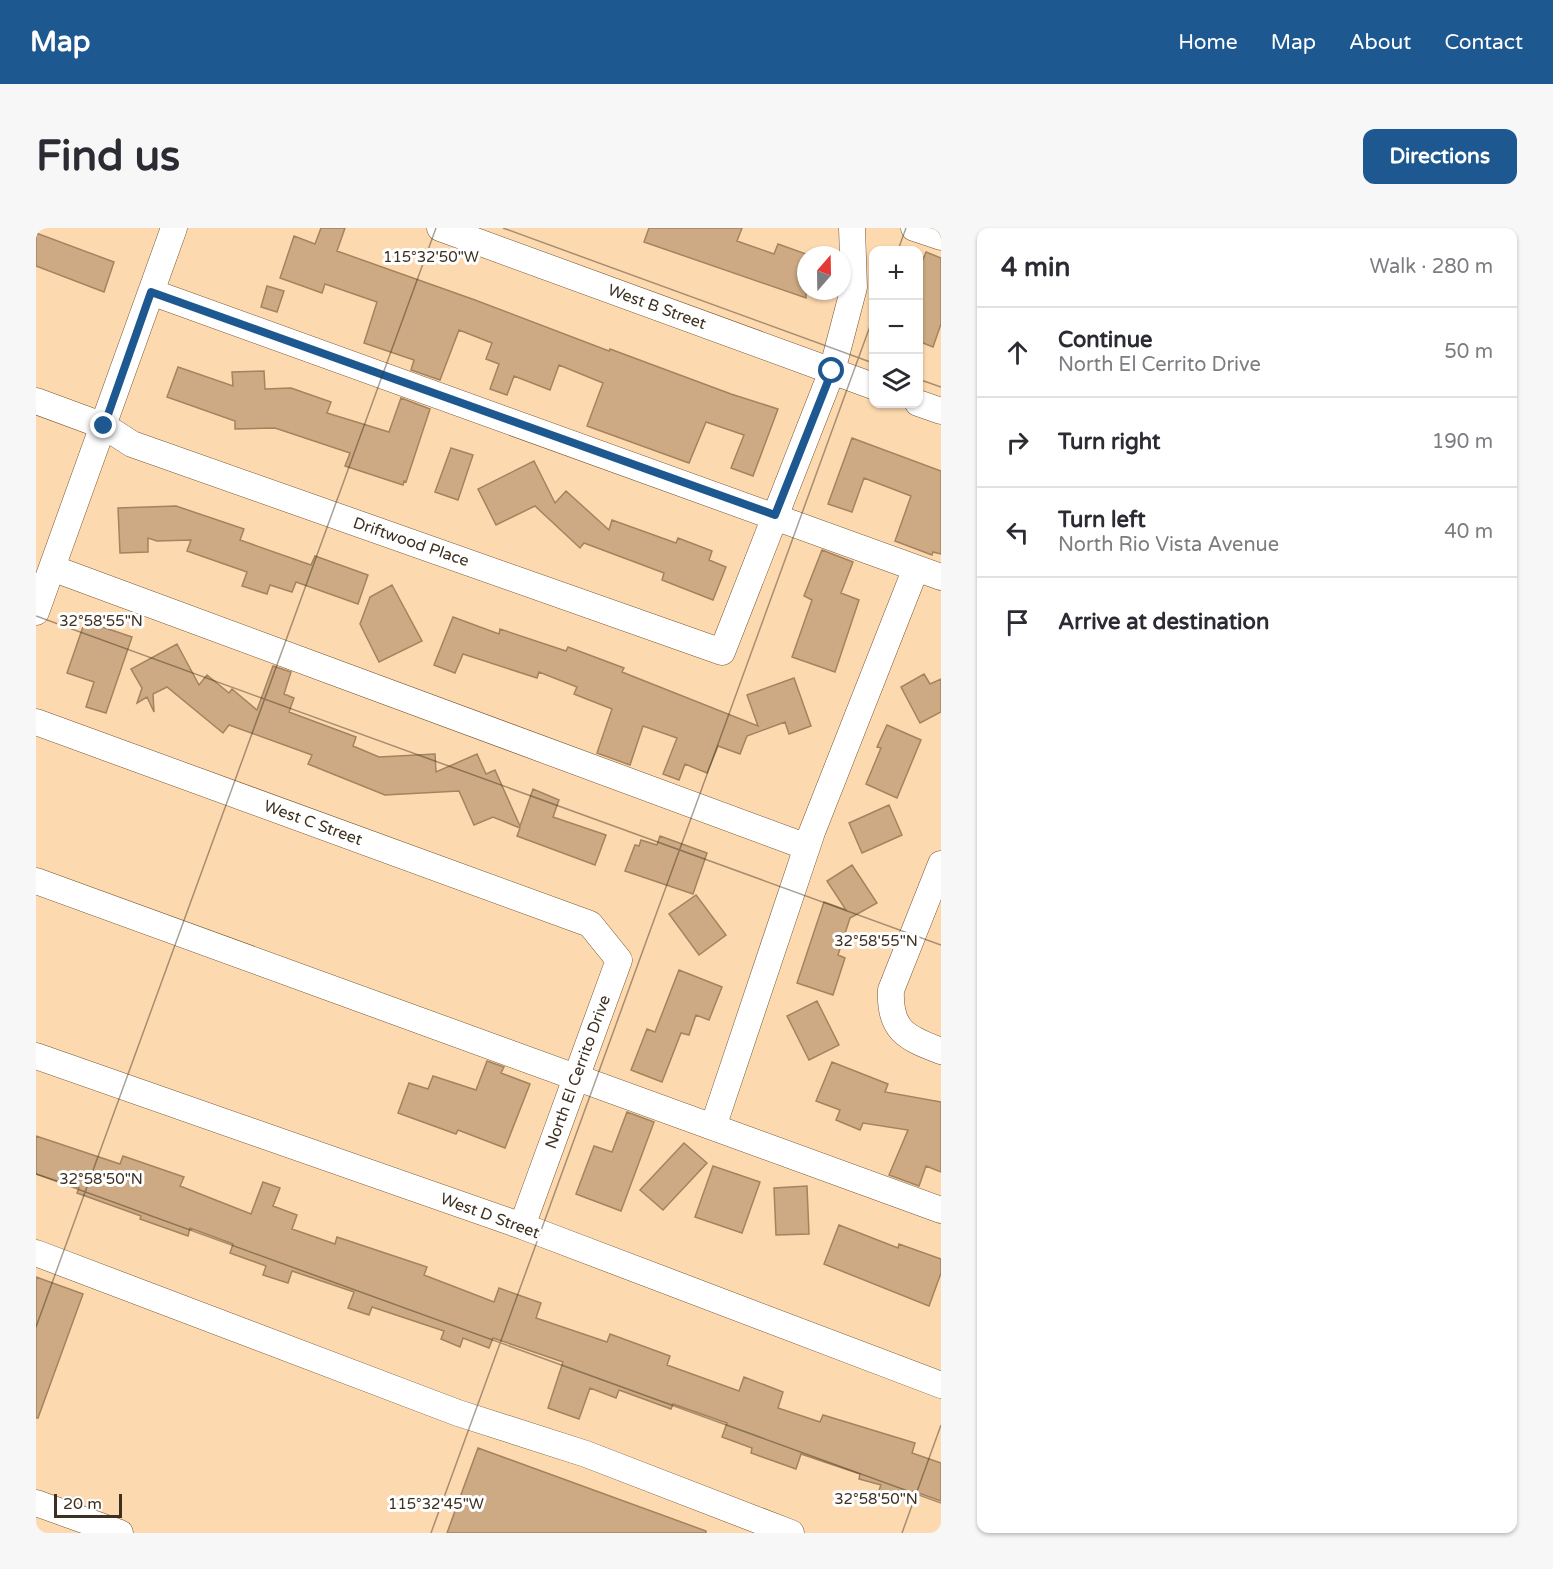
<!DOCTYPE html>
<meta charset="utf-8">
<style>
body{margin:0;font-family:"Varela Round",sans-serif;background:#f7f7f7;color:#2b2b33}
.controls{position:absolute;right:18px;top:18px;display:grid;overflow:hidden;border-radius:12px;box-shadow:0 2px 4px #0004}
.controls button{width:54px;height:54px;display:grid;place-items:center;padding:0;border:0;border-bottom:2px solid #e1e1e2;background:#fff;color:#2b2b33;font:30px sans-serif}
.compass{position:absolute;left:761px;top:18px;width:54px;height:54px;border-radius:50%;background:#fff;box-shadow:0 2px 4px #0004;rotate:20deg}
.scale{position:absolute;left:18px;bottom:15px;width:68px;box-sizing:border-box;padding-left:6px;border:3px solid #3e3020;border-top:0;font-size:16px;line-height:21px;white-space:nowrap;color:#3e3020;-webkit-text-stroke:4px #fff;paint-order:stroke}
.stop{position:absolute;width:18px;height:18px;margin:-14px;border:4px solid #1d5990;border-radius:50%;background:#fff}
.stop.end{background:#1d5990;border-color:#fff;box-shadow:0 2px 6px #0008}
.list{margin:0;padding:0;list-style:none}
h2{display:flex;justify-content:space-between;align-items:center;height:78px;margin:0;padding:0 24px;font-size:26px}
h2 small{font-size:20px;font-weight:400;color:#7c7c81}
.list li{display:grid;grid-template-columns:39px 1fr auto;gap:18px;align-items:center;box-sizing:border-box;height:90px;padding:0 24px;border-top:2px solid #e1e1e2}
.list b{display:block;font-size:22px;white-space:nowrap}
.list p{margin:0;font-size:20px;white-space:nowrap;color:#7c7c81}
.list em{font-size:20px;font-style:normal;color:#7c7c81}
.icon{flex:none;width:33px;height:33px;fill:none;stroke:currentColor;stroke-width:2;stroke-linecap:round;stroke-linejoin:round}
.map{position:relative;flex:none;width:905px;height:1305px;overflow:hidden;border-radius:12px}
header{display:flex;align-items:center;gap:36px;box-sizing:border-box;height:84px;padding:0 30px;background:#1d5990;color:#fff}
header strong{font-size:28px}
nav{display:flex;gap:33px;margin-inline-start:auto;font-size:21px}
.intro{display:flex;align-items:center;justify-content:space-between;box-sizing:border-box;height:144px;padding:0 36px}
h1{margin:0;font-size:42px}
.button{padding:15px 27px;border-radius:12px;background:#1d5990;color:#fff;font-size:21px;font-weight:700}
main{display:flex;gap:36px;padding:0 36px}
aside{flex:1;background:#fff;border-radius:12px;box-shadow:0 2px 4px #0004}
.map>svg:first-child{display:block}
.building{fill:#cdaa83;stroke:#a4835d;stroke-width:1.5}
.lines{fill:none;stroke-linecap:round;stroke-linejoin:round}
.minor-casing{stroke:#765732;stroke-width:27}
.minor{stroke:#fff;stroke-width:26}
.route{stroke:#1d5990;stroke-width:8}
.ticks{fill:none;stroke:#3e3020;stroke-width:1.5;stroke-opacity:0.45}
.labels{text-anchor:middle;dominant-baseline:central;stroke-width:6;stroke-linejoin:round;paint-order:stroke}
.street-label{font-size:16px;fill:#3e3020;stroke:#fff}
.ticks-label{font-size:15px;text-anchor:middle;fill:#3e3020;stroke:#fff;stroke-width:6;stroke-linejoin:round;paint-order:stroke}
</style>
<header>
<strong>Map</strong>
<nav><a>Home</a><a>Map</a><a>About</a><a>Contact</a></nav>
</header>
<div class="intro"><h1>Find us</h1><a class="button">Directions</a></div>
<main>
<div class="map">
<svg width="905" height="1305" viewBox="0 0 905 1305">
<rect width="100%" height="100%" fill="#fdd9b0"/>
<!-- building -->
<path class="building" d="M 285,0 L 309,0 L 301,23 L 439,72 L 573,123 L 574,121 L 695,166 L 742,181 L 717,248 L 695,240 L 708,207 L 670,194 L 653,235 L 551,198 L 567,155 L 523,137 L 514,162 L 478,148 L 471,167 L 454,161 L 463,136 L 450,131 L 456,115 L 423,102 L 404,152 L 375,142 L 378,132 L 328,115 L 341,74 L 289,56 L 286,65 L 244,50 L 258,8 L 279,16 Z
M 613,0 L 706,0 L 701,13 L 738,26 L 742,16 L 770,26 L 770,70 L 608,14 Z
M 0,5 L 78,34 L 68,64 L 0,38 Z
M 890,24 L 905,30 L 905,96 L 897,119 L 882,113 L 882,43 Z
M 231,58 L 248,63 L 241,84 L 225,79 Z
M 142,139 L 197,158 L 196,144 L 228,143 L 229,161 L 255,160 L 295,174 L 291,185 L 353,204 L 365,170 L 394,181 L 370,254 L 368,253 L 367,257 L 309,238 L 314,225 L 239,200 L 199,201 L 199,193 L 131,169 Z
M 816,210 L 905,243 L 905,326 L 897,324 L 896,327 L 859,313 L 875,268 L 828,250 L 816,284 L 792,276 Z
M 415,220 L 437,227 L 422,272 L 399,264 Z
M 498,233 L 519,275 L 530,263 L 573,302 L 576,292 L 640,315 L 642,310 L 676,323 L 673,332 L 690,339 L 677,372 L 626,352 L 628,345 L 548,315 L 544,320 L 499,278 L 460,297 L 442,261 Z
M 140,278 L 208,301 L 204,312 L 275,337 L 279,328 L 332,347 L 322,376 L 260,354 L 256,364 L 234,357 L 231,366 L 206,358 L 211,344 L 151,323 L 155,312 L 121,313 L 112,310 L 112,324 L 84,325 L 82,280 Z
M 786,322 L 817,334 L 805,365 L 823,372 L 799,444 L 756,429 L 776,372 L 768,368 Z
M 356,357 L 386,413 L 343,434 L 324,396 L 334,369 Z
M 417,389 L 463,406 L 464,401 L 530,423 L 532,419 L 588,440 L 586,444 L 722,498 L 711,467 L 758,450 L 775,498 L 753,506 L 749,494 L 711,508 L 704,526 L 682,518 L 671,545 L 649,536 L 643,552 L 627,546 L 641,510 L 607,498 L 594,537 L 561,525 L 576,481 L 538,466 L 541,459 L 503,444 L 501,450 L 427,426 L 419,445 L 398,437 Z
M 49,393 L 96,409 L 70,485 L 50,479 L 58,454 L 31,445 Z
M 141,416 L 163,457 L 171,447 L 193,465 L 196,461 L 221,482 L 237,438 L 255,444 L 248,466 L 258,470 L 253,484 L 320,509 L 317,518 L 343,529 L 399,526 L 400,544 L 441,526 L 450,546 L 459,542 L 484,598 L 497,561 L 523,572 L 517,589 L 570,607 L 559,637 L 481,608 L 484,600 L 457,589 L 438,597 L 423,563 L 349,567 L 272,536 L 276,527 L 193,497 L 187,505 L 131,459 L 117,466 L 118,484 L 111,469 L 101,475 L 106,460 L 95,441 Z
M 888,446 L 894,456 L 905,451 L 905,484 L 884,495 L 865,459 Z
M 851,497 L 885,512 L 861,570 L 830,556 L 845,520 L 841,519 Z
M 853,577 L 866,607 L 826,625 L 813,595 Z
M 624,608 L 671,625 L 657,666 L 589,643 L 599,617 L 603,618 L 605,612 L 621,617 Z
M 816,637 L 841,675 L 814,690 L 802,727 L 809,730 L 797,767 L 761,755 L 788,674 L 810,682 L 791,653 Z
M 660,667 L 690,707 L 663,727 L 633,686 Z
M 643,742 L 686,759 L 673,792 L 660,787 L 653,807 L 645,805 L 626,854 L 595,842 L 611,801 L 619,804 Z
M 781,773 L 803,817 L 773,832 L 751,788 Z
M 451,833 L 468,839 L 465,845 L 494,856 L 469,920 L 422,902 L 420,906 L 362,885 L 373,855 L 392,861 L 397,848 L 440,862 Z
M 796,834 L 852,856 L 849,864 L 905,874 L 905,944 L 890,938 L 883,958 L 853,947 L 872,902 L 827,895 L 824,902 L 800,892 L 804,882 L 780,873 Z
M 591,884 L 618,894 L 585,983 L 540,966 L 558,918 L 576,924 Z
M 0,908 L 84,936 L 87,928 L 148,949 L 144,958 L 215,986 L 227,954 L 244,960 L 237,978 L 261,987 L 256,1001 L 299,1016 L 301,1009 L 391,1039 L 388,1047 L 458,1074 L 463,1060 L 505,1075 L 500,1090 L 571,1114 L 574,1106 L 634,1128 L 631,1137 L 703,1163 L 708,1149 L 747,1164 L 742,1180 L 784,1194 L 787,1187 L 879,1215 L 876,1225 L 905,1235 L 905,1273 L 877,1263 L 873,1273 L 843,1262 L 845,1257 L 823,1251 L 824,1246 L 765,1226 L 760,1241 L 715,1225 L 716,1220 L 686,1209 L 691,1195 L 637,1176 L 635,1181 L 583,1162 L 580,1170 L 554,1160 L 543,1191 L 512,1180 L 527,1134 L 457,1110 L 453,1120 L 427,1110 L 424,1119 L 405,1111 L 408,1103 L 336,1079 L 333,1087 L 312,1080 L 318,1064 L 256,1043 L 252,1055 L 227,1047 L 230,1038 L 194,1025 L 197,1016 L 154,1000 L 152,1008 L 104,991 L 105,988 L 41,965 L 43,960 L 0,946 Z
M 648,915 L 671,935 L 627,982 L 604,962 Z
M 677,938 L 724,954 L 706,1005 L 659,989 Z
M 771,958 L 773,1006 L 740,1007 L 738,960 Z
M 803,997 L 862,1020 L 863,1016 L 905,1031 L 905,1045 L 893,1078 L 788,1036 Z
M 0,1049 L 47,1066 L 2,1190 L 0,1190 Z
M 442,1220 L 670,1303 L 670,1305 L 411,1305 Z"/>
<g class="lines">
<!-- minor casing -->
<g class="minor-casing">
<path id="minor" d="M 404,0 L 837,158
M 878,0 L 905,9
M 115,64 L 905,349
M 0,173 L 68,198 L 96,216 L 686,424 L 796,143 L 818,59 L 816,0
M 882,175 L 905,183
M 16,340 L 771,619
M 0,384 L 138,0
M 0,494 L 554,696 L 583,732 L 486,998
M 905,636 L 855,762 C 853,802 870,810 905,823
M 0,653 L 905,982
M 0,828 L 486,998 L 905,1157
M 677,899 L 776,604 L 880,340
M 0,1025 L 422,1185 L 550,1226 L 755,1305
M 0,1275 L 84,1305"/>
</g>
<!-- minor -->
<use href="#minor" class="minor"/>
</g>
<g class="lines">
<!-- route -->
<path class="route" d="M 68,198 L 115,64 L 739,287 L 796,143"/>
</g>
<!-- ticks -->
<path class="ticks" d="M 467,0 L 837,135M 862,22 L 870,0M 882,151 L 905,159M 0,388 L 905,717M 0,946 L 905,1275M 0,1099 L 400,0M 395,1305 L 837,90M 866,1305 L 905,1197"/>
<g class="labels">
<!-- street labels -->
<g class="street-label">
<text transform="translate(621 79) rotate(20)">West B Street</text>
<text transform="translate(375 314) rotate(19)">Driftwood Place</text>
<text transform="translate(277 595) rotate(20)">West C Street</text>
<text transform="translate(542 844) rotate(-70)">North El Cerrito Drive</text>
<text transform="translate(454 988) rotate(20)">West D Street</text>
</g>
</g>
<g class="ticks-label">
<text x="395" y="34">115°32'50"W</text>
<text x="65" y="398">32°58'55"N</text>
<text x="840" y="718">32°58'55"N</text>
<text x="65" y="956">32°58'50"N</text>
<text x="840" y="1276">32°58'50"N</text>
<text x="400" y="1281">115°32'45"W</text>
</g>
</svg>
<div class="controls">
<button>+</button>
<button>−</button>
<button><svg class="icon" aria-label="layers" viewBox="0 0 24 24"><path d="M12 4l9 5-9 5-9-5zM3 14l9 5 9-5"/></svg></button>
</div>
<svg class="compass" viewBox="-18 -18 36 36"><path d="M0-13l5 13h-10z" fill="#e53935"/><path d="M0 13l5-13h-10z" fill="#7c7c81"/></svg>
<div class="scale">20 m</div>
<div class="stop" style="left:796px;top:143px"></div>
<div class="stop end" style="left:68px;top:198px"></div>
</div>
<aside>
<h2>4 min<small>Walk · 280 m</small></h2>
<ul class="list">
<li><svg class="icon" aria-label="ahead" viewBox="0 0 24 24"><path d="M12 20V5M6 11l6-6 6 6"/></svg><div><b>Continue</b><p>North El Cerrito Drive</p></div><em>50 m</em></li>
<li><svg class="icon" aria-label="right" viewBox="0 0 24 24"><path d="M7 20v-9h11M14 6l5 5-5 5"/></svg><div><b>Turn right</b></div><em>190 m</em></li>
<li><svg class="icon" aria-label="left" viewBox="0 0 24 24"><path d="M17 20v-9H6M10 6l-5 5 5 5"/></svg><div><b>Turn left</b><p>North Rio Vista Avenue</p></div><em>40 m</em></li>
<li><svg class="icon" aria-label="arrive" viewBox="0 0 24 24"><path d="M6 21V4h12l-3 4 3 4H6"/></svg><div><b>Arrive at destination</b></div></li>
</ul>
</aside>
</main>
